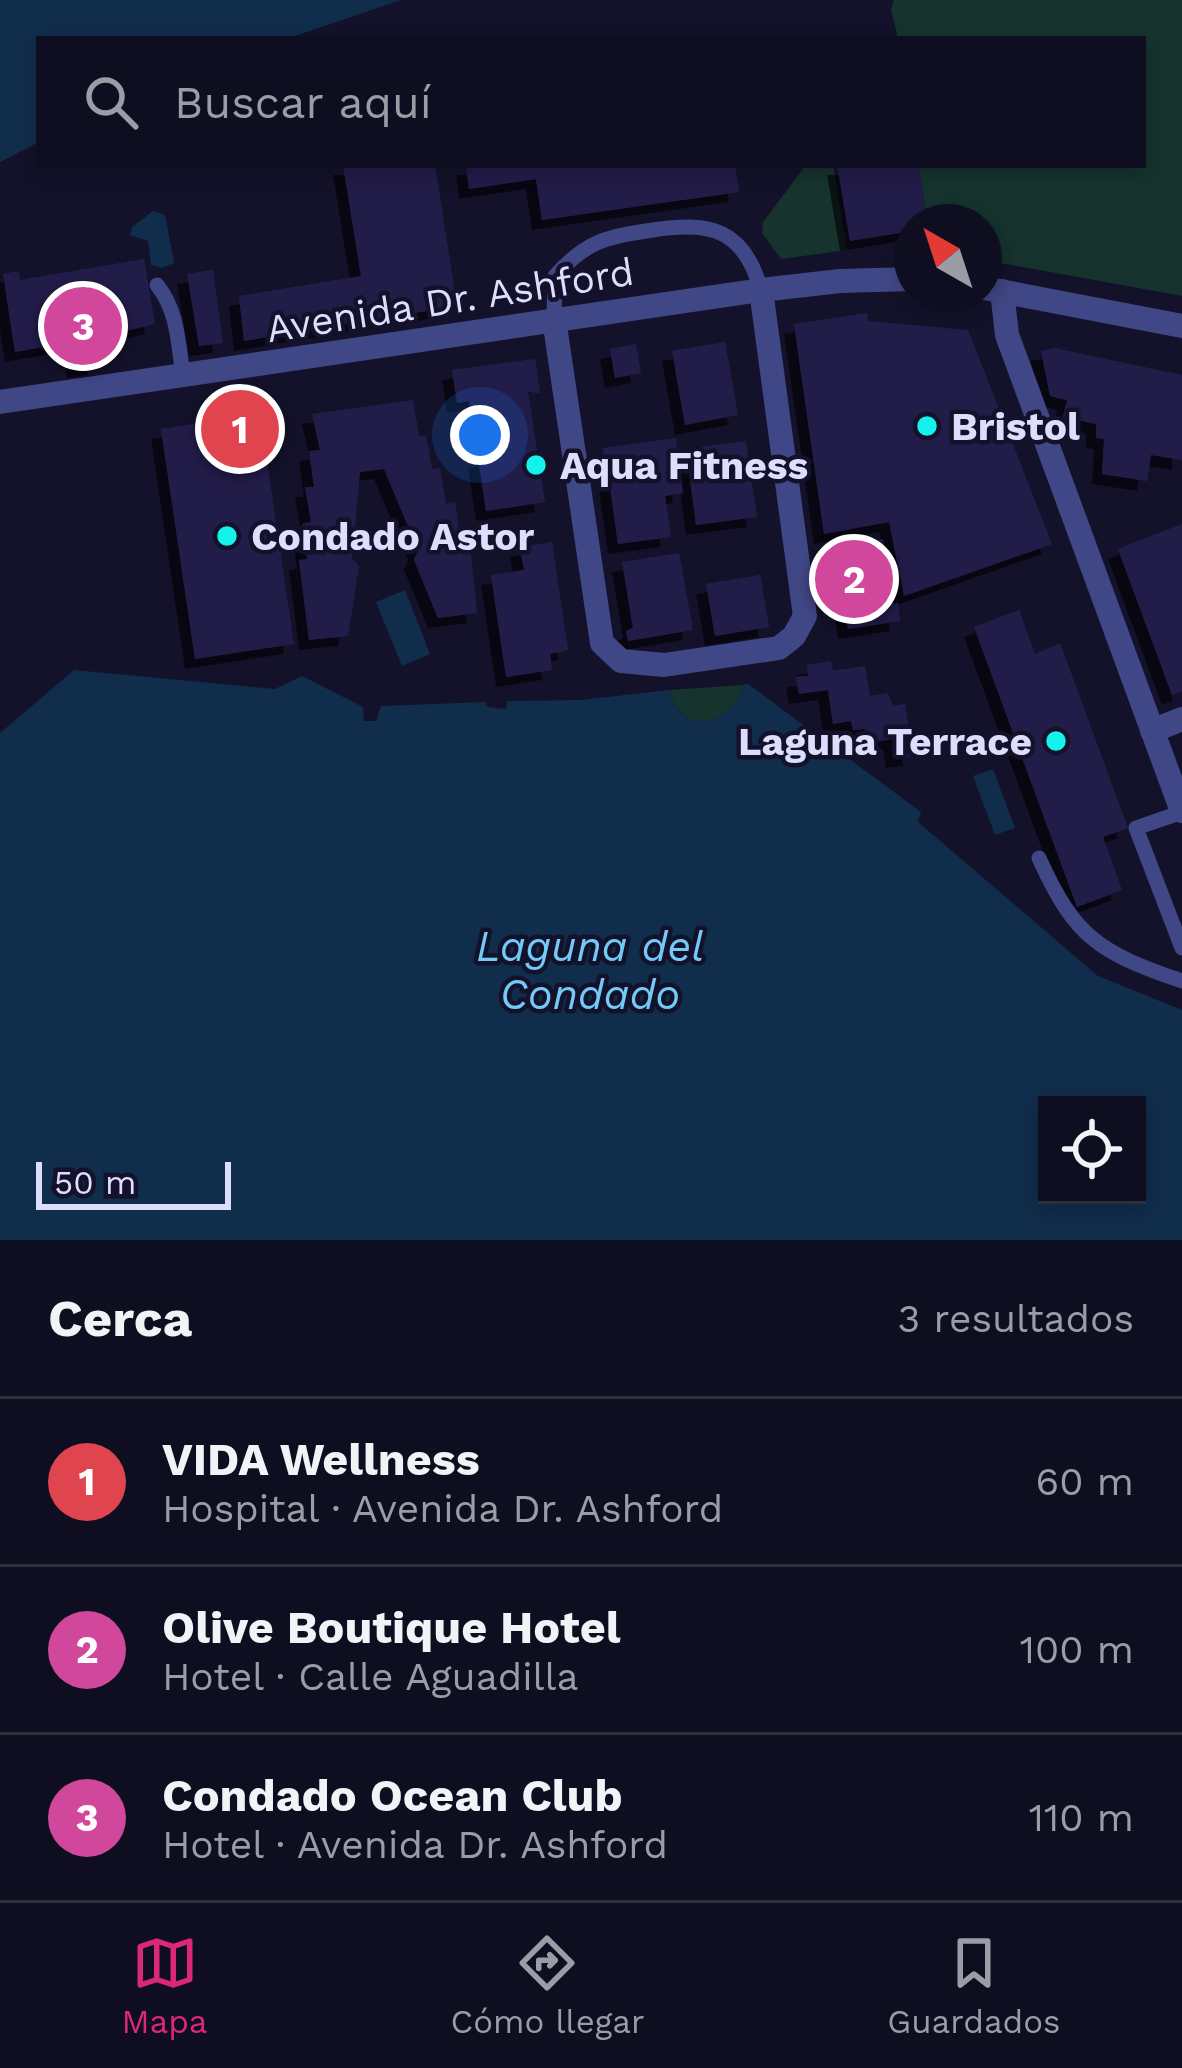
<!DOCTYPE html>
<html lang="es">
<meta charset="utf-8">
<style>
body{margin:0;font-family:"Work Sans",sans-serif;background:#1c1c2d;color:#f1f3f6}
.controls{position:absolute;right:36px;bottom:36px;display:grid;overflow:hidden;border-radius:0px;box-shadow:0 6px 18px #0003}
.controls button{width:108px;height:108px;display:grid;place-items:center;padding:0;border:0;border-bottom:3px solid #2e2e3e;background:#0e0e20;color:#f1f3f6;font:60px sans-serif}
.compass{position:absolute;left:894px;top:204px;width:108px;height:108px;border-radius:50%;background:#0e0e20;box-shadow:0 6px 18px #0003;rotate:321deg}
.scale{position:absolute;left:36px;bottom:30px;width:195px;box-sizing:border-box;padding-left:12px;border:6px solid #ddddfd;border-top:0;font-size:33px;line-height:42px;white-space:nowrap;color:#ddddfd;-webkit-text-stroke:9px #13122a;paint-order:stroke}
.you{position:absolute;left:480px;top:435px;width:42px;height:42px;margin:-30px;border:9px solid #fff;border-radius:50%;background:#1a73e8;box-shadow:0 0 0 18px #1a73e833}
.badge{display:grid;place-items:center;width:78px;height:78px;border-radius:50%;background:#db2777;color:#fff;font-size:39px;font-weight:700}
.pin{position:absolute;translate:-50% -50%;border:6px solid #fff;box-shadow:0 3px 12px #0006}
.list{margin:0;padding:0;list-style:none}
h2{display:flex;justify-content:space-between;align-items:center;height:156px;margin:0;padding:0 48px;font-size:51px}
h2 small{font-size:39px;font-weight:400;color:#9b9ca5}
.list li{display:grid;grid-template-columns:78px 1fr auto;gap:36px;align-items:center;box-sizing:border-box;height:168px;padding:0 48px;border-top:3px solid #2e2e3e}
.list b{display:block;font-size:45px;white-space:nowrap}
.list p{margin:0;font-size:39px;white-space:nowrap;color:#9b9ca5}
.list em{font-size:39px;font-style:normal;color:#9b9ca5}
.icon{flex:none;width:66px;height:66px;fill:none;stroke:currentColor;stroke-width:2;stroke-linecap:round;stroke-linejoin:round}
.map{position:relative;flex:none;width:1182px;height:1240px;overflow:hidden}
.search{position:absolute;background:#0e0e20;box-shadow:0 6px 18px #0003;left:36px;right:36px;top:36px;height:132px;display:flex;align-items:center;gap:30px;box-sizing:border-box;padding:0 42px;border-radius:0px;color:#9b9ca5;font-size:45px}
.sheet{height:660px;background:#0e0e20}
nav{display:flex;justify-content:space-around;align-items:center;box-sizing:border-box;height:168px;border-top:3px solid #2e2e3e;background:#0e0e20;font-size:33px;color:#9b9ca5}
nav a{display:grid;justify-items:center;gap:6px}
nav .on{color:#db2777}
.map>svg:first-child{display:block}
.green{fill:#16332e}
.water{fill:#102d4b;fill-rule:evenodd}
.building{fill:#231f4a;filter:url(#shadow)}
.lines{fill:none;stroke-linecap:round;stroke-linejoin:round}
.service{stroke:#404786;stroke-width:15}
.minor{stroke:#404786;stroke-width:24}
.tertiary{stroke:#404786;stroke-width:24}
.poi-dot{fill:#14f2eb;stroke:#13122a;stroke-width:4.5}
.labels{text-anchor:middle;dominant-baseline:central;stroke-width:9;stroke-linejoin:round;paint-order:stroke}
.street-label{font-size:39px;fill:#ddddfd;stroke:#13122a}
.poi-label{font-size:39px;font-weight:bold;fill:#ddddfd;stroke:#13122a;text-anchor:start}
.water-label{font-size:42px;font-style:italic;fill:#71caf7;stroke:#13122a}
</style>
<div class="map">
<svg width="1182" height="1240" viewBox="0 0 1182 1240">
<defs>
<filter id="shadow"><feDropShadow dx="-10" dy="10" stdDeviation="0" flood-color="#0009"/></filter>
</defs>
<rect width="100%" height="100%" fill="#13122a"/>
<!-- green -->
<path class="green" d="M 894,0 L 1182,0 L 1182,296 L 984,260 L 984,222 L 928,222 L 918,165 L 1143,165 L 1143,39 L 898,39 L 891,9 Z
M 806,165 L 833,165 L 847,250 L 781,259 L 762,233 L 763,222 Z
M 743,685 C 732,728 680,737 669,690 Z"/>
<!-- water -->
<path class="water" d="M 0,0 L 401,0 L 286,39 L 39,39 L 39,142 L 0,162 Z
M 153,211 L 165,215 L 174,263 L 162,268 L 151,265 L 148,241 L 130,235 L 132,227 Z
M 405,590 L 430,654 L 402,666 L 376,602 Z
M 74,670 L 275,689 L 302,676 L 363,707 L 364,721 L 376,721 L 381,706 L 485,702 L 487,707 L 506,709 L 507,701 L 581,700 L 669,690 C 680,737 732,728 743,685 L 748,684 L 921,812 L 918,822 L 1098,976 L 1182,1010 L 1182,1240 L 0,1240 L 0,733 ZM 1047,1105 L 1137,1105 L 1137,1195 L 1047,1195 Z
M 993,769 L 1015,828 L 995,835 L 973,776 Z"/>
<!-- building -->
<path class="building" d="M 343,165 L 435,165 L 457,306 L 244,341 L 239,296 L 361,276 Z
M 466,165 L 735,165 L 739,192 L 542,220 L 536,179 L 469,189 Z
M 837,165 L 918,165 L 928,222 L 912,222 L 912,231 L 850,241 Z
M 144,259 L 155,324 L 93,339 L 98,365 L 77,368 L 73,342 L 15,352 L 3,274 L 19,271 L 20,280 Z
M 213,270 L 223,343 L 199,346 L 187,274 Z
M 867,313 L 868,321 L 968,330 L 1052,544 L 904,596 L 889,522 L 824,534 L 794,324 Z
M 725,342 L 738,415 L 685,425 L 672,351 Z
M 636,344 L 641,373 L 615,378 L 610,349 Z
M 1054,348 L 1182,375 L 1182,460 L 1151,455 L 1147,481 L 1102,474 L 1104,439 L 1096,438 L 1096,424 L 1063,417 L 1067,400 L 1050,396 L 1041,351 Z
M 535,359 L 540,393 L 528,392 L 545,502 L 486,511 L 478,458 L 488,457 L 484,433 L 474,434 L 469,401 L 457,403 L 452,370 Z
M 413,400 L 419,436 L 426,435 L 432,469 L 440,468 L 446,504 L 455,502 L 460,537 L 469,536 L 477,613 L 438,618 L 414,560 L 418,550 L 384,469 L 360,472 L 352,559 L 359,566 L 348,636 L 309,640 L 299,560 L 307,559 L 302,524 L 311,522 L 305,487 L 314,487 L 309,451 L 320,450 L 312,414 Z
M 260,414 L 294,644 L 195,659 L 161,429 Z
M 676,438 L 683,493 L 665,496 L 671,537 L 618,544 L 609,480 L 619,479 L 617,460 L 604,461 L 603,448 Z
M 746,441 L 757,517 L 696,525 L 686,449 Z
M 1182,524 L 1182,691 L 1172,695 L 1118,549 Z
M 883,539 L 892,604 L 898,603 L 900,621 L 848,629 L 836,547 Z
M 552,542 L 568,650 L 550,654 L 552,670 L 506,677 L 491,575 L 524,570 L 520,547 Z
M 679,553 L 693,630 L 628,641 L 626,631 L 633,628 L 622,562 Z
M 760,575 L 769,627 L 715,636 L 706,584 Z
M 1019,610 L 1035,654 L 1060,643 L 1128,828 L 1103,837 L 1122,890 L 1077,907 L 974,627 Z
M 831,661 L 833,671 L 865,666 L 870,696 L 888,693 L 893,706 L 905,704 L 913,756 L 896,758 L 893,739 L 867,743 L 865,729 L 853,730 L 851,721 L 833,724 L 828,690 L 799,694 L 796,677 L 808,676 L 807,665 Z"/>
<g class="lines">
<!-- service -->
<path class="service" d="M 157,285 C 178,311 178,343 183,376
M 554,319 L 555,276 C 587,240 607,237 653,230 C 710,221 744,229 761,290
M 1182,812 L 1136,828 L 1182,948
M 1039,858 C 1075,938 1100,953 1182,981"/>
<!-- minor -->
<path class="minor" d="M 1002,291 L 1007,335 L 1182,811
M 554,319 L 602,643 L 621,661 L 664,665 L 779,648 L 794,636 L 805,616 L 761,290
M 1152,731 L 1182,719"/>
<!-- tertiary -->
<path class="tertiary" d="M 984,288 L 1182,326
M 0,402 L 761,290 L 840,281 L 912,279"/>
</g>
<!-- markers -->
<g class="poi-dot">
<circle cx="927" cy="426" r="12"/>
<circle cx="536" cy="465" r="12"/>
<circle cx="227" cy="536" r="12"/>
<circle cx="1056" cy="741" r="12"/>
</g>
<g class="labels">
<!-- street labels -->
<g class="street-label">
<text transform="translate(450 300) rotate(-9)">Avenida Dr. Ashford</text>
</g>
<!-- poi labels -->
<g class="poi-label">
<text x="951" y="426">Bristol</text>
<text x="560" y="465">Aqua Fitness</text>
<text x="251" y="536">Condado Astor</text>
<text x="1032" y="741" text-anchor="end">Laguna Terrace</text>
</g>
<!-- water labels -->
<g class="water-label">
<text x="590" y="946">Laguna del<tspan x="590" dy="48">Condado</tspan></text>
</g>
</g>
</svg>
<div class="controls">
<button><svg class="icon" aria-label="locate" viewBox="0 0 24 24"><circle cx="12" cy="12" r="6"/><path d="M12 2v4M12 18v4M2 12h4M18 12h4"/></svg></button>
</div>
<svg class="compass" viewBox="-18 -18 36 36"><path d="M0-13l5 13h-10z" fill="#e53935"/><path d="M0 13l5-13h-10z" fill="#9b9ca5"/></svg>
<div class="scale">50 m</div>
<div class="you"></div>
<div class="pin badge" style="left:240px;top:429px;background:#e0444e">1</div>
<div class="pin badge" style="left:854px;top:579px;background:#d1479c">2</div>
<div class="pin badge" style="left:83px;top:326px;background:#d1479c">3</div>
<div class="search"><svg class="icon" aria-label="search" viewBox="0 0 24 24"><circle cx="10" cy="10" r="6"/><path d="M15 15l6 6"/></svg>Buscar aquí</div>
</div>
<section class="sheet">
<h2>Cerca<small>3 resultados</small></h2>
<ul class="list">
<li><span class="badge" style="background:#e0444e">1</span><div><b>VIDA Wellness</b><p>Hospital · Avenida Dr. Ashford</p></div><em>60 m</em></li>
<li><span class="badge" style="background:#d1479c">2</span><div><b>Olive Boutique Hotel</b><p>Hotel · Calle Aguadilla</p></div><em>100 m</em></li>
<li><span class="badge" style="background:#d1479c">3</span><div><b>Condado Ocean Club</b><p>Hotel · Avenida Dr. Ashford</p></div><em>110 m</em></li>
</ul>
</section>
<nav>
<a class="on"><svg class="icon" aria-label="map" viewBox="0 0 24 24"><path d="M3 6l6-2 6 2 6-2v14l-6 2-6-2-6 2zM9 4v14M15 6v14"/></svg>Mapa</a>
<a><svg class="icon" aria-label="directions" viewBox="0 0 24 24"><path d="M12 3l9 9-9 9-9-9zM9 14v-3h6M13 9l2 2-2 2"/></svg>Cómo llegar</a>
<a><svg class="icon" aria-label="saved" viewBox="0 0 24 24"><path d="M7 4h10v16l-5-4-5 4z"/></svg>Guardados</a>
</nav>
